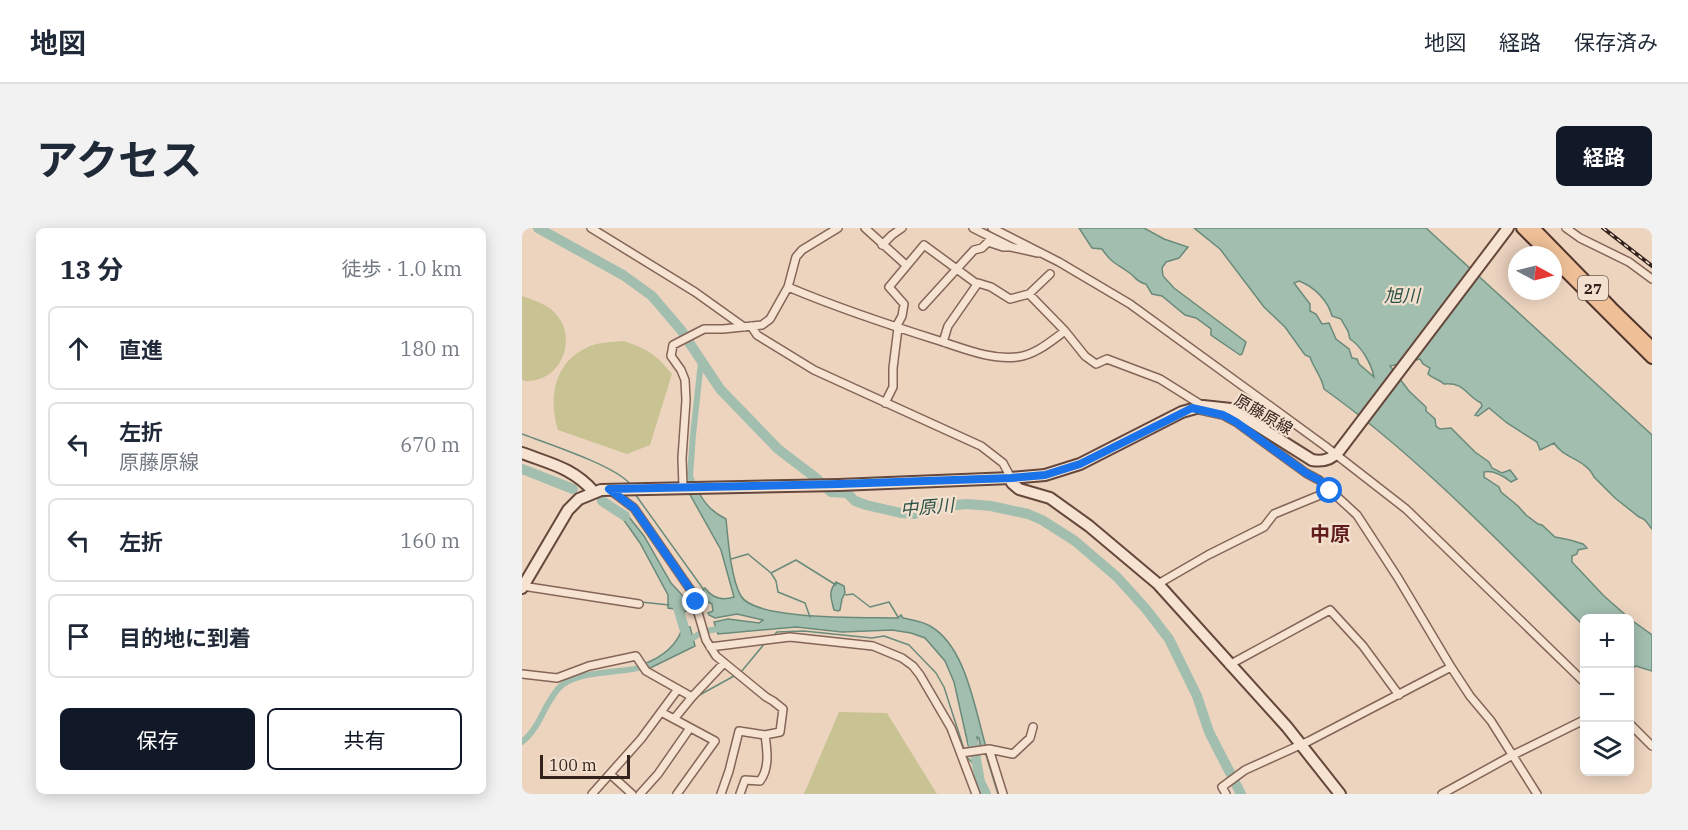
<!DOCTYPE html>
<html lang="ja">
<meta charset="utf-8">
<style>
body{margin:0;font-family:"IBM Plex Serif","Noto Sans JP",serif;background:#f2f2f3;color:#1f2937}
.controls{position:absolute;right:18px;bottom:18px;display:grid;overflow:hidden;border-radius:9px;box-shadow:0 3px 15px #0003}
.controls button{width:54px;height:54px;display:grid;place-items:center;padding:0;border:0;border-bottom:2px solid #e0e1e3;background:#fff;color:#1f2937;font:30px sans-serif}
.compass{position:absolute;left:986px;top:18px;width:54px;height:54px;border-radius:50%;background:#fff;box-shadow:0 3px 15px #0003;rotate:97deg}
.scale{position:absolute;left:18px;bottom:15px;width:90px;box-sizing:border-box;padding-left:6px;border:3px solid #34221c;border-top:0;font-size:16px;line-height:21px;white-space:nowrap;color:#34221c;-webkit-text-stroke:4px #f4e0ce;paint-order:stroke}
.stop{position:absolute;width:18px;height:18px;margin:-14px;border:4px solid #1a73e8;border-radius:50%;background:#fff}
.stop.end{background:#1a73e8;border-color:#fff;box-shadow:0 2px 6px #0008}
.list{margin:0;padding:0;list-style:none}
h2{display:flex;justify-content:space-between;align-items:center;height:78px;margin:0;padding:0 24px;font-size:26px}
h2 small{font-size:20px;font-weight:400;color:#747a83}
.list li{display:grid;grid-template-columns:39px 1fr auto;gap:18px;align-items:center;box-sizing:border-box;height:84px;margin:0 12px 12px;padding:0 12px;border:2px solid #e0e1e3;border-radius:9px}
.list b{display:block;font-size:22px;white-space:nowrap}
.list p{margin:0;font-size:20px;white-space:nowrap;color:#747a83}
.list em{font-size:20px;font-style:normal;color:#747a83}
.actions{display:flex;gap:12px;padding:18px 24px}
.actions a{flex:1;padding:14px 0;border:2px solid #111827;border-radius:9px;text-align:center;font-size:21px;color:#111827}
.actions .main{background:#111827;color:#fff}
.icon{flex:none;width:33px;height:33px;fill:none;stroke:currentColor;stroke-width:2;stroke-linecap:round;stroke-linejoin:round}
.map{position:relative;flex:none;width:1130px;height:566px;overflow:hidden;border-radius:9px}
header{display:flex;align-items:center;gap:36px;box-sizing:border-box;height:84px;padding:0 30px;background:#fff;border-bottom:2px solid #e0e1e3}
header strong{font-size:28px}
nav{display:flex;gap:33px;margin-inline-start:auto;font-size:21px}
.intro{display:flex;align-items:center;justify-content:space-between;box-sizing:border-box;height:144px;padding:0 36px}
h1{margin:0;font-size:42px}
.button{padding:15px 27px;border-radius:9px;background:#111827;color:#fff;font-size:21px;font-weight:700}
main{display:flex;gap:36px;padding:0 36px}
aside{flex:1;background:#fff;border-radius:9px;box-shadow:0 3px 15px #0003}
.map>svg:first-child{display:block}
.green{fill:#c9c393}
.water{fill:#a2beaf;stroke:#6a8b7b;stroke-width:1.5;fill-rule:evenodd}
.lines{fill:none;stroke-linecap:round;stroke-linejoin:round}
.stream{stroke:#6a8b7b;stroke-width:1.5}
.canal{stroke:#a2beaf;stroke-width:6}
.river{stroke:#a2beaf;stroke-width:10}
.street-casing{stroke:#846558;stroke-width:10}
.secondary-casing{stroke:#65473b;stroke-width:14}
.primary-casing{stroke:#51352c;stroke-width:14}
.street{stroke:#f7e3d1;stroke-width:7}
.secondary{stroke:#f7e3d1;stroke-width:10}
.primary{stroke:#efc097;stroke-width:10}
.rail-casing{stroke:#34221c;stroke-width:4}
.rail{stroke:#f4e0ce;stroke-width:1.5;stroke-dasharray:4.5;stroke-linecap:butt}
.route{stroke:#1a73e8;stroke-width:8}
.labels{text-anchor:middle;dominant-baseline:central;stroke-width:4.5;stroke-linejoin:round;paint-order:stroke}
.shield{fill:#f4e0ce;stroke:#6e5b51;stroke-width:1.5}
.shield-label{font-size:15px;font-weight:bold;fill:#34221c}
.street-label{font-size:16px;fill:#34221c;stroke:#f4e0ce}
.water-label{font-size:18px;font-style:italic;fill:#2c5348;stroke:#f4e0ce}
.quarter-label{font-size:20px;font-weight:bold;fill:#5f1d1e;stroke:#f4e0ce}
</style>
<header>
<strong>地図</strong>
<nav><a>地図</a><a>経路</a><a>保存済み</a></nav>
</header>
<div class="intro"><h1>アクセス</h1><a class="button">経路</a></div>
<main>
<aside>
<h2>13 分<small>徒歩 · 1.0 km</small></h2>
<ul class="list">
<li><svg class="icon" aria-label="ahead" viewBox="0 0 24 24"><path d="M12 20V5M6 11l6-6 6 6"/></svg><div><b>直進</b></div><em>180 m</em></li>
<li><svg class="icon" aria-label="left" viewBox="0 0 24 24"><path d="M17 20v-9H6M10 6l-5 5 5 5"/></svg><div><b>左折</b><p>原藤原線</p></div><em>670 m</em></li>
<li><svg class="icon" aria-label="left" viewBox="0 0 24 24"><path d="M17 20v-9H6M10 6l-5 5 5 5"/></svg><div><b>左折</b></div><em>160 m</em></li>
<li><svg class="icon" aria-label="arrive" viewBox="0 0 24 24"><path d="M6 21V4h12l-3 4 3 4H6"/></svg><div><b>目的地に到着</b></div></li>
</ul>
<div class="actions"><a class="main">保存</a><a>共有</a></div>
</aside>
<div class="map">
<svg width="1130" height="566" viewBox="0 0 1130 566">
<rect width="100%" height="100%" fill="#ecd4bf"/>
<!-- green -->
<path class="green" d="M 0,68 C 11,72 25,76 33,85 C 54,107 43,145 14,152 C 8,153 5,154 0,152 Z
M 102,113 C 125,121 134,126 150,146 L 128,217 L 105,226 L 36,202 C 26,171 32,135 64,120 C 75,114 89,114 102,113 Z
M 317,484 L 365,485 L 415,566 L 282,566 Z"/>
<!-- water -->
<path class="water" d="M 557,0 L 622,0 L 642,11 L 666,19 L 657,30 L 644,34 L 640,40 L 641,48 L 652,60 L 724,114 L 720,126 L 718,127 L 689,107 L 689,101 L 674,90 L 663,87 L 640,68 L 630,66 L 624,56 C 615,54 615,51 609,46 C 596,36 590,36 580,21 L 570,20 Z
M 672,0 L 904,0 L 916,11 L 1130,207 L 1130,301 C 1125,296 1125,291 1117,289 L 1093,270 L 1072,249 C 1064,231 1042,231 1032,215 L 1018,222 L 1015,214 L 985,195 L 967,180 L 956,188 L 953,187 L 960,178 L 959,175 C 944,168 943,154 922,156 C 917,151 911,151 906,146 L 908,140 L 901,136 L 898,131 L 868,138 L 887,163 L 904,179 L 904,183 L 913,191 L 914,198 L 918,201 L 929,200 L 953,224 L 967,234 L 970,240 L 980,245 L 988,242 L 995,251 L 989,254 C 982,248 971,242 962,244 L 962,249 L 977,259 L 979,264 L 996,278 L 1004,287 L 1016,296 L 1020,297 L 1033,309 L 1048,312 L 1061,316 L 1065,320 L 1056,322 L 1055,326 L 1050,328 L 1050,334 L 1082,368 L 1107,390 L 1062,391 L 1062,398 C 979,316 897,229 802,161 C 800,149 792,141 788,129 L 783,127 L 763,99 L 742,79 L 698,21 ZM 777,53 C 793,59 806,73 810,88 L 819,91 L 826,103 L 828,111 C 840,119 849,135 852,149 L 837,136 L 835,131 L 830,130 L 827,121 L 814,111 L 807,95 L 800,96 L 794,86 L 788,83 L 788,76 L 772,55 Z
M 166,263 L 176,263 C 183,276 190,284 204,291 C 206,312 209,351 219,368 C 233,393 348,389 376,390 L 379,387 L 381,390 C 390,392 400,393 408,398 C 444,418 453,482 464,519 L 459,520 L 457,510 L 455,509 L 456,521 L 447,521 L 432,454 L 423,433 L 403,410 L 389,405 L 370,402 L 320,404 L 274,399 L 196,406 L 192,394 L 206,391 L 237,395 L 241,392 L 215,386 L 193,390 L 187,387 L 186,385 L 191,383 L 190,376 L 186,374 L 181,361 L 183,360 C 190,370 200,373 212,369 L 199,322 Z
M 94,278 L 103,284 L 122,308 L 149,355 L 161,368 L 165,383 L 157,385 L 153,381 L 146,380 L 146,367 L 118,315 L 99,288 L 90,283 Z
M 314,354 L 322,358 L 323,365 L 320,371 L 318,382 L 316,383 L 312,382 C 309,370 306,364 314,354 Z
M 1108,391 L 1130,407 L 1130,443 L 1114,438 L 1111,440 L 1111,444 L 1108,444 Z
M 168,399 L 173,418 L 126,441 L 122,436 C 140,429 154,419 160,401 Z"/>
<g class="lines">
<!-- stream -->
<path class="stream" d="M 0,206 C 24,215 94,238 108,256
M 113,266 L 182,362
M 209,331 L 226,326 L 249,345 L 274,332 L 314,357
M 249,345 L 254,353 L 256,364 L 283,375 L 288,389
M 324,367 L 331,366 L 348,379 L 367,374 L 376,389
M 119,374 L 147,377
M 252,407 L 255,404 L 282,403 L 350,410 L 362,408 L 387,417 L 414,445 L 422,459 L 442,521
M 219,444 L 243,415
M 174,469 L 212,448
M 463,524 L 476,566
M 444,528 L 456,541"/>
<!-- canal -->
<path class="canal" d="M 172,260 L 168,248 L 171,207 L 179,134
M 184,403 L 202,400
M 166,413 L 177,406
M 0,514 C 18,500 21,478 36,461 C 53,441 102,446 125,438"/>
<!-- river -->
<path class="river" d="M 16,0 L 101,47 L 130,68 L 159,102 L 198,161 L 256,221 L 294,250 L 309,264 L 325,265 L 333,273 L 344,277 L 379,285 L 392,286 L 416,279 L 444,276 L 469,278 L 506,286 L 520,292 L 553,313 L 595,349 L 624,381 L 647,411 L 675,468 L 687,504 L 719,566
M 0,241 L 51,261
M 80,273 L 103,288
M 154,373 L 166,413
M 451,514 L 458,554 L 464,566"/>
<!-- street casing -->
<g class="street-casing">
<path id="street" d="M 69,0 L 173,64 L 222,99
M 343,0 L 384,37
M 451,0 L 489,19 L 516,25
M 470,0 L 537,34 L 608,76 L 803,218 L 884,281 L 1062,454
M 1044,0 L 1058,10 L 1107,34 L 1130,51
M 360,17 L 370,7 L 380,0
M 266,59 C 316,80 367,97 418,113 C 443,121 469,132 495,129 C 513,127 528,114 543,103
M 507,66 L 543,103 L 563,128 L 574,136 L 585,131 L 638,151 L 681,178
M 401,78 L 452,22 L 460,20 L 466,14 L 481,19 L 489,19
M 229,98 L 235,107 L 292,142 L 459,218 L 481,235 L 489,250
M 374,99 L 380,88 L 382,76 L 367,59 L 402,17 L 455,56
M 421,114 L 426,98 L 456,55 L 469,59 L 488,71 L 507,66 L 528,46
M 363,175 L 371,159 L 371,140 L 376,100
M 678,182 L 701,187 L 714,194 L 784,245 L 797,252 L 835,287 L 876,350 L 929,439 L 948,468 L 969,493 L 1015,566
M 161,259 L 160,230 L 164,172 L 163,152 L 159,142 L 149,128 L 151,117 L 182,101 L 201,101 L 240,97 L 248,91 L 266,59 L 274,29 L 280,22 L 316,0
M 88,262 L 112,280 L 170,364 L 184,412 L 194,428 L 244,469 L 251,473 L 261,481 L 258,504 L 243,507 C 245,521 248,540 238,553 L 223,552 L 218,566
M 636,356 L 686,327 L 742,299 L 752,286 L 808,263
M 0,358 L 117,376
M 188,419 L 268,409 L 351,418 L 380,430 L 391,438 L 398,447 L 429,500 L 454,566
M 707,437 L 808,382 L 841,418 L 877,467
M 0,446 L 35,450 L 67,438 L 114,428 L 124,443 L 170,469 L 202,435
M 139,484 L 193,513 L 155,566
M 152,491 L 170,469
M 1108,496 L 1130,518
M 467,521 L 481,566
M 439,525 L 467,521 L 491,526 L 508,510 L 511,499
M 88,546 L 110,566
M 70,566 L 119,511 L 156,461
M 118,566 L 136,546 L 168,500
M 199,566 L 207,543 L 217,503 L 243,507
M 704,566 L 700,559 L 723,542 L 787,513 L 929,439
M 920,566 L 989,528 L 1062,492"/>
</g>
<!-- secondary casing -->
<g class="secondary-casing">
<path id="secondary" d="M 0,225 C 29,236 51,240 72,264
M 489,250 L 490,255 L 497,261 L 528,270 L 567,298 L 636,356 L 765,499 L 818,566
M 0,360 L 46,282 L 57,271 L 79,262 L 317,257 L 489,250 L 523,247 L 558,236 L 660,184 L 681,178 L 709,181 L 790,232 C 801,234 809,232 817,223 L 986,0"/>
</g>
<!-- primary casing -->
<g class="primary-casing">
<path id="primary" d="M 1000,0 L 1027,27
M 1012,0 L 1090,80 L 1130,119
M 1031,31 L 1130,130"/>
</g>
<!-- street -->
<use href="#street" class="street"/>
<!-- secondary -->
<use href="#secondary" class="secondary"/>
<!-- primary -->
<use href="#primary" class="primary"/>
<!-- rail casing -->
<g class="rail-casing">
<path id="rail" d="M 1081,0 L 1130,38"/>
</g>
<!-- rail -->
<use href="#rail" class="rail"/>
</g>
<g class="lines">
<!-- route -->
<path class="route" d="M 174,374 L 170,364 L 112,280 L 87,261 L 317,256 L 489,250 L 523,247 L 558,236 L 670,180 L 701,187 L 714,194 L 784,245 L 797,252 L 808,263"/>
</g>
<g class="labels">
<!-- shield labels -->
<rect class="shield" x="1056" y="48" width="30" height="24" rx="4.5"/>
<g class="shield-label">
<text x="1071" y="60">27</text>
</g>
<!-- street labels -->
<g class="street-label">
<text transform="translate(742 186) rotate(30)">原藤原線</text>
</g>
<!-- water labels -->
<g class="water-label">
<text x="880" y="67">旭川</text>
<text transform="translate(405 279) rotate(-5)">中原川</text>
</g>
<!-- quarter labels -->
<g class="quarter-label">
<text x="808" y="305">中原</text>
</g>
</g>
</svg>
<div class="controls">
<button>+</button>
<button>−</button>
<button><svg class="icon" aria-label="layers" viewBox="0 0 24 24"><path d="M12 4l9 5-9 5-9-5zM3 14l9 5 9-5"/></svg></button>
</div>
<svg class="compass" viewBox="-18 -18 36 36"><path d="M0-13l5 13h-10z" fill="#e53935"/><path d="M0 13l5-13h-10z" fill="#747a83"/></svg>
<div class="scale">100 m</div>
<div class="stop" style="left:808px;top:263px"></div>
<div class="stop end" style="left:174px;top:374px"></div>
</div>
</main>
